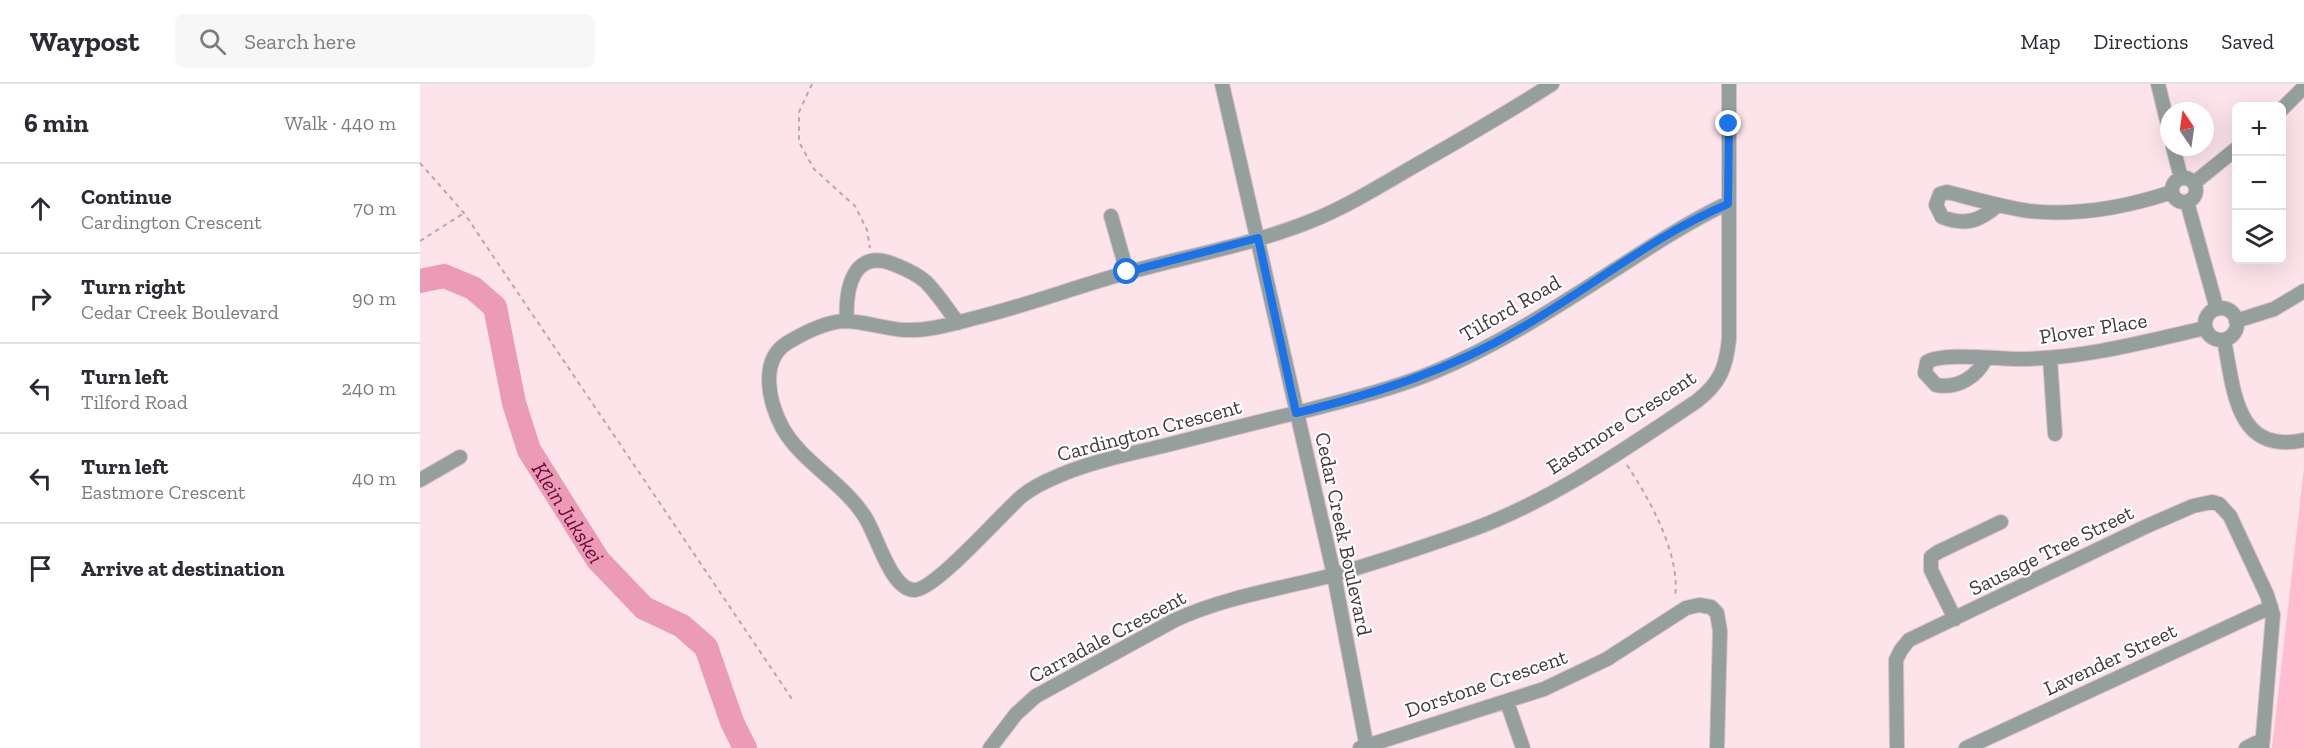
<!DOCTYPE html>
<meta charset="utf-8">
<style>
body{margin:0;font-family:"Zilla Slab",serif;background:#f7f7f7;color:#2b2b33}
.controls{position:absolute;right:18px;top:18px;display:grid;overflow:hidden;border-radius:9px;box-shadow:0 6px 24px #0002}
.controls button{width:54px;height:54px;display:grid;place-items:center;padding:0;border:0;border-bottom:2px solid #e1e1e2;background:#fff;color:#2b2b33;font:30px sans-serif}
.compass{position:absolute;left:1740px;top:18px;width:54px;height:54px;border-radius:50%;background:#fff;box-shadow:0 6px 24px #0002;rotate:347deg}
.stop{position:absolute;width:18px;height:18px;margin:-14px;border:4px solid #1a73e8;border-radius:50%;background:#fff}
.stop.end{background:#1a73e8;border-color:#fff;box-shadow:0 2px 6px #0008}
.list{margin:0;padding:0;list-style:none}
h2{display:flex;justify-content:space-between;align-items:center;height:78px;margin:0;padding:0 24px;font-size:26px}
h2 small{font-size:20px;font-weight:400;color:#7c7c81}
.list li{display:grid;grid-template-columns:39px 1fr auto;gap:18px;align-items:center;box-sizing:border-box;height:90px;padding:0 24px;border-top:2px solid #e1e1e2}
.list b{display:block;font-size:22px;white-space:nowrap}
.list p{margin:0;font-size:20px;white-space:nowrap;color:#7c7c81}
.list em{font-size:20px;font-style:normal;color:#7c7c81}
.icon{flex:none;width:33px;height:33px;fill:none;stroke:currentColor;stroke-width:2;stroke-linecap:round;stroke-linejoin:round}
.map{position:relative;flex:none;width:1884px;height:664px;overflow:hidden}
header{display:flex;align-items:center;gap:36px;box-sizing:border-box;height:84px;padding:0 30px;background:#fff;border-bottom:2px solid #e1e1e2}
header strong{font-size:28px}
nav{display:flex;gap:33px;margin-inline-start:auto;font-size:21px}
.search{width:420px;height:54px;background:#f7f7f7;display:flex;align-items:center;gap:15px;box-sizing:border-box;padding:0 21px;border-radius:9px;color:#7c7c81;font-size:22px}
main{display:flex}
aside{flex:1;background:#fff}
.map>svg:first-child{display:block}
.green{fill:#febdd1}
.lines{fill:none;stroke-linecap:round;stroke-linejoin:round}
.river{stroke:#ec9bb6;stroke-width:24}
.minor-casing{stroke:#d8c1c7;stroke-width:16}
.path{stroke:#bba6ac;stroke-width:2;stroke-dasharray:4.5 4.5;stroke-linecap:butt}
.minor{stroke:#95a09e;stroke-width:14}
.route{stroke:#1a73e8;stroke-width:8}
.labels{text-anchor:middle;dominant-baseline:central;stroke-width:4.5;stroke-linejoin:round;paint-order:stroke}
.street-label{font-size:21px;fill:#43393c;stroke:#fff}
.water-label{font-size:22px;font-style:italic;fill:#6a0939;stroke:#fff}
</style>
<header>
<strong>Waypost</strong>
<div class="search"><svg class="icon" aria-label="search" viewBox="0 0 24 24"><circle cx="10" cy="10" r="6"/><path d="M15 15l6 6"/></svg>Search here</div>
<nav><a>Map</a><a>Directions</a><a>Saved</a></nav>
</header>
<main>
<aside>
<h2>6 min<small>Walk · 440 m</small></h2>
<ul class="list">
<li><svg class="icon" aria-label="ahead" viewBox="0 0 24 24"><path d="M12 20V5M6 11l6-6 6 6"/></svg><div><b>Continue</b><p>Cardington Crescent</p></div><em>70 m</em></li>
<li><svg class="icon" aria-label="right" viewBox="0 0 24 24"><path d="M7 20v-9h11M14 6l5 5-5 5"/></svg><div><b>Turn right</b><p>Cedar Creek Boulevard</p></div><em>90 m</em></li>
<li><svg class="icon" aria-label="left" viewBox="0 0 24 24"><path d="M17 20v-9H6M10 6l-5 5 5 5"/></svg><div><b>Turn left</b><p>Tilford Road</p></div><em>240 m</em></li>
<li><svg class="icon" aria-label="left" viewBox="0 0 24 24"><path d="M17 20v-9H6M10 6l-5 5 5 5"/></svg><div><b>Turn left</b><p>Eastmore Crescent</p></div><em>40 m</em></li>
<li><svg class="icon" aria-label="arrive" viewBox="0 0 24 24"><path d="M6 21V4h12l-3 4 3 4H6"/></svg><div><b>Arrive at destination</b></div></li>
</ul>
</aside>
<div class="map">
<svg width="1884" height="664" viewBox="0 0 1884 664">
<rect width="100%" height="100%" fill="#fde3ea"/>
<!-- green -->
<path class="green" d="M 1884,384 L 1884,664 L 1852,664 Z"/>
<g class="lines">
<!-- river -->
<path class="river" id="s1" d="M 0,197 L 24,192 L 53,204 L 75,223 L 94,319 L 109,366 L 178,476 L 224,524 L 262,542 L 286,563 L 312,638 L 325,664"/>
<!-- minor casing -->
<g class="minor-casing">
<path id="minor" d="M 802,0 L 914,491 L 947,664
M 1132,0 C 1086,30 1038,57 991,84 C 958,103 926,123 891,137 C 834,160 772,171 713,187 C 660,201 609,221 555,234 C 532,240 509,247 485,246 C 465,245 443,237 424,237 C 405,238 382,250 367,259 C 339,277 349,318 362,343 C 382,379 423,398 445,433 C 457,451 471,507 495,506 C 516,505 582,429 602,412 C 613,403 626,397 638,392 C 673,377 710,370 747,361 C 790,350 833,339 876,329 C 923,317 970,306 1014,288 C 1084,259 1147,216 1210,176 C 1242,155 1274,135 1308,119
M 1738,0 L 1749,45
M 1862,25 L 1884,3
M 1753,63 L 1761,94
M1752 106a12 12 0 1 1 24 0a12 12 0 1 1-24 0Z
M 1774,99 L 1816,65
M 1767,118 L 1797,225
M 1578,121 C 1560,137 1546,142 1522,133 L 1516,121 L 1520,110 L 1527,108 C 1555,115 1582,123 1609,127 C 1656,132 1707,123 1752,108
M 691,132 L 707,188
M1785 240a16 16 0 1 1 32 0a16 16 0 1 1-32 0Z
M 427,237 C 425,203 434,161 478,182 C 488,186 498,191 506,198 C 518,210 528,226 538,239
M 1816,237 L 1854,225 L 1884,207
M 1804,256 C 1814,305 1815,371 1884,356
M 1566,274 C 1557,293 1538,305 1516,301 L 1505,289 L 1507,278 C 1522,268 1577,275 1598,275 C 1662,275 1724,258 1785,244
M 1630,274 L 1635,350
M 0,396 L 40,373
M 1535,535 L 1511,486 L 1511,473 L 1518,468 L 1581,438
M 1087,618 L 1103,664
M 570,664 L 596,630 L 616,612 L 755,536 C 805,513 860,505 913,491 C 959,478 1006,462 1051,446 C 1133,416 1205,365 1277,317 C 1300,299 1306,284 1309,255 L 1309,0
M 940,664 L 1124,605 L 1187,575 L 1266,524 L 1279,521 L 1291,523 L 1297,529 L 1300,547 L 1297,664
M 1477,664 L 1476,576 L 1481,566 L 1489,556 L 1727,442 L 1773,422 L 1792,418 L 1799,420 L 1810,432 L 1847,511 L 1853,531 L 1842,664
M 1546,664 L 1851,523
M 1826,664 L 1842,656"/>
</g>
<!-- path -->
<path class="path" d="M 392,0 L 379,28 L 379,58 L 394,85 L 435,122 L 447,146 L 450,164
M 0,79 L 44,129 L 374,618
M 0,157 L 44,129
M 1207,381 C 1230,416 1261,471 1255,514"/>
<!-- minor -->
<use href="#minor" class="minor"/>
</g>
<g class="lines">
<!-- route -->
<path class="route" d="M 707,188 L 838,154 L 876,329 C 955,310 1031,286 1101,244 C 1171,204 1234,151 1308,120 L 1309,40"/>
</g>
<g class="labels">
<!-- street labels -->
<g class="street-label">
<text transform="translate(1090 224) rotate(-30)">Tilford Road</text>
<text transform="translate(1673 244) rotate(-9)">Plover Place</text>
<text transform="translate(1201 338) rotate(-33)">Eastmore Crescent</text>
<text transform="translate(729 346) rotate(-15)">Cardington Crescent</text>
<text transform="translate(924 450) rotate(78)">Cedar Creek Boulevard</text>
<text transform="translate(1631 466) rotate(-26)">Sausage Tree Street</text>
<text transform="translate(687 552) rotate(-28)">Carradale Crescent</text>
<text transform="translate(1690 575) rotate(-25)">Lavender Street</text>
<text transform="translate(1066 599) rotate(-19)">Dorstone Crescent</text>
</g>
<!-- water labels -->
<g class="water-label">
<text stroke="none"><textPath href="#s1" startOffset="306">Klein Jukskei</textPath></text>
</g>
</g>
</svg>
<div class="controls">
<button>+</button>
<button>−</button>
<button><svg class="icon" aria-label="layers" viewBox="0 0 24 24"><path d="M12 4l9 5-9 5-9-5zM3 14l9 5 9-5"/></svg></button>
</div>
<svg class="compass" viewBox="-18 -18 36 36"><path d="M0-13l5 13h-10z" fill="#e53935"/><path d="M0 13l5-13h-10z" fill="#7c7c81"/></svg>
<div class="stop" style="left:707px;top:188px"></div>
<div class="stop end" style="left:1309px;top:40px"></div>
</div>
</main>
